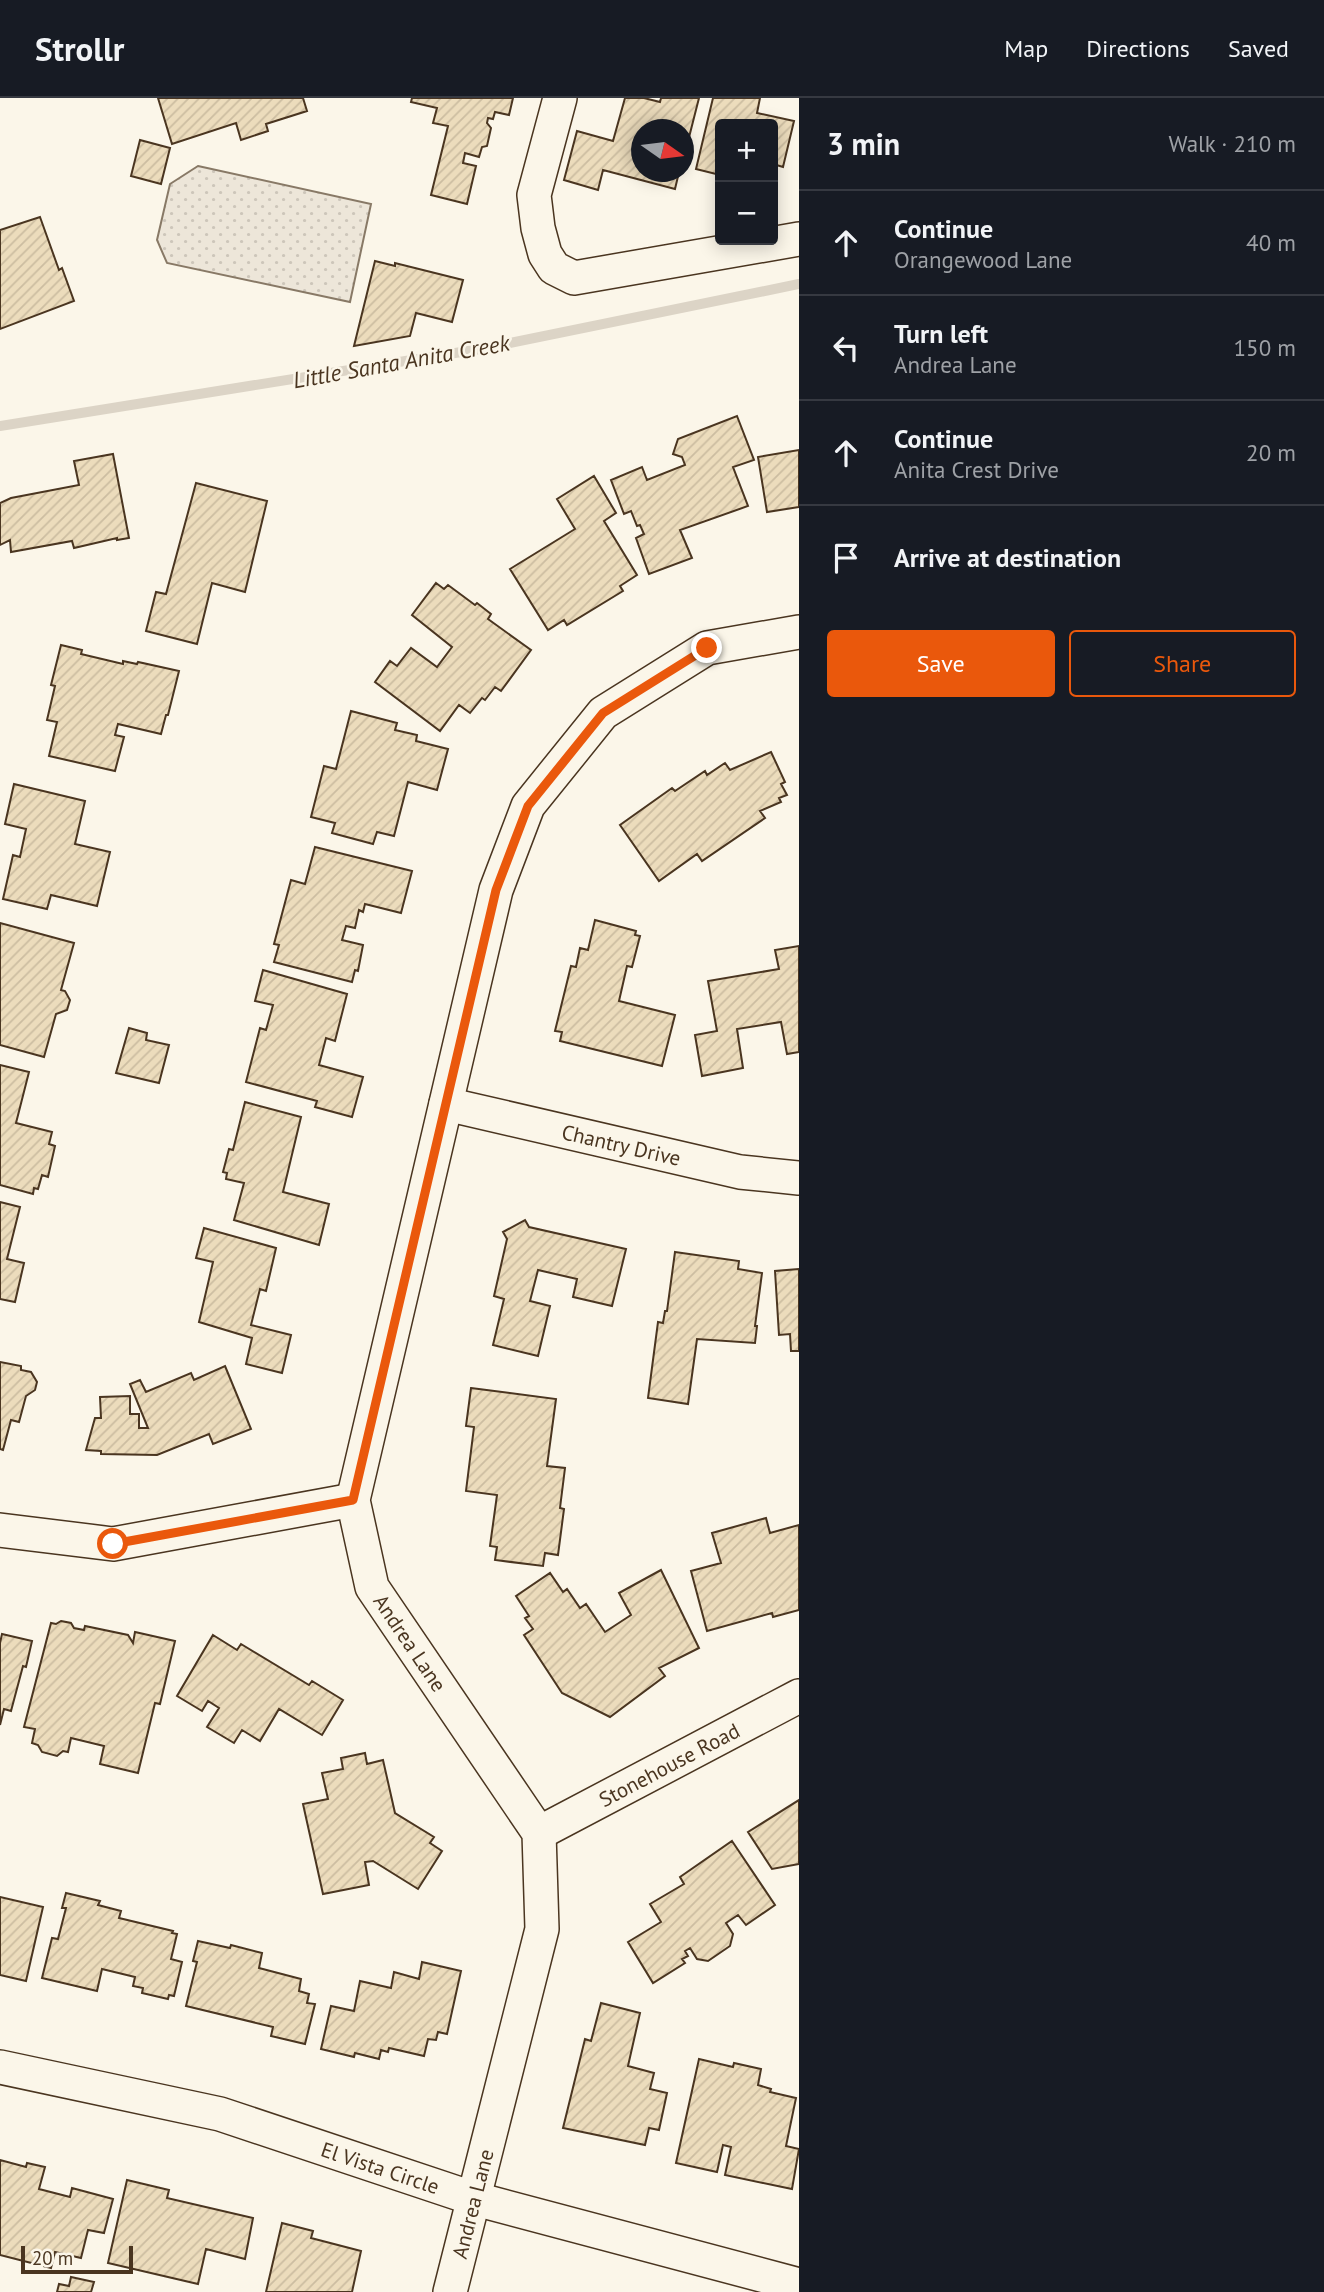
<!DOCTYPE html>
<meta charset="utf-8">
<style>
body{margin:0;font-family:"PT Sans",sans-serif;background:#242831;color:#f1f3f6}
.controls{position:absolute;right:21px;top:21px;display:grid;overflow:hidden;border-radius:7px;box-shadow:0 4px 18px #0003}
.controls button{width:63px;height:63px;display:grid;place-items:center;padding:0;border:0;border-bottom:2px solid #363941;background:#171b24;color:#f1f3f6;font:35px sans-serif}
.compass{position:absolute;left:631px;top:21px;width:63px;height:63px;border-radius:50%;background:#171b24;box-shadow:0 4px 18px #0003;rotate:104deg}
.scale{position:absolute;left:21px;bottom:18px;width:112px;box-sizing:border-box;padding-left:7px;border:4px solid #4a3520;border-top:0;font-size:19px;line-height:24px;white-space:nowrap;color:#4a3520;-webkit-text-stroke:5px #fbf6e9;paint-order:stroke}
.stop{position:absolute;width:21px;height:21px;margin:-16px;border:5px solid #ea580c;border-radius:50%;background:#fff}
.stop.end{background:#ea580c;border-color:#fff;box-shadow:0 2px 7px #0008}
.list{margin:0;padding:0;list-style:none}
h2{display:flex;justify-content:space-between;align-items:center;height:91px;margin:0;padding:0 28px;font-size:30px}
h2 small{font-size:23px;font-weight:400;color:#9ea1a6}
.list li{display:grid;grid-template-columns:46px 1fr auto;gap:21px;align-items:center;box-sizing:border-box;height:105px;padding:0 28px;border-top:2px solid #363941}
.list b{display:block;font-size:26px;white-space:nowrap}
.list p{margin:0;font-size:23px;white-space:nowrap;color:#9ea1a6}
.list em{font-size:23px;font-style:normal;color:#9ea1a6}
.actions{display:flex;gap:14px;padding:21px 28px}
.actions a{flex:1;padding:16px 0;border:2px solid #ea580c;border-radius:7px;text-align:center;font-size:24px;color:#ea580c}
.actions .main{background:#ea580c;color:#fff}
.icon{flex:none;width:38px;height:38px;fill:none;stroke:currentColor;stroke-width:2;stroke-linecap:round;stroke-linejoin:round}
.map{position:relative;flex:none;width:799px;height:2194px;overflow:hidden}
header{display:flex;align-items:center;gap:42px;box-sizing:border-box;height:98px;padding:0 35px;background:#171b24;border-bottom:2px solid #363941}
header strong{font-size:33px}
nav{display:flex;gap:38px;margin-inline-start:auto;font-size:24px}
main{display:flex}
aside{flex:1;background:#171b24}
.map>svg:first-child{display:block}
.park{fill:url(#park-dots);stroke:#887966;stroke-width:2}
.lines{fill:none;stroke-linecap:round;stroke-linejoin:round}
.stream{stroke:#dcd4c6;stroke-width:10}
.building{fill:url(#building-hatch);stroke:#4a3520;stroke-width:2}
.minor-casing{stroke:#4a3520;stroke-width:36}
.minor{stroke:#fbf6e9;stroke-width:33}
.route{stroke:#ea580c;stroke-width:9}
.labels{text-anchor:middle;dominant-baseline:central;stroke-width:5;stroke-linejoin:round;paint-order:stroke}
.street-label{font-size:21px;fill:#4a3520;stroke:#fbf6e9}
.water-label{font-size:23px;font-style:italic;fill:#4a3520;stroke:#fbf6e9}
</style>
<header>
<strong>Strollr</strong>
<nav><a>Map</a><a>Directions</a><a>Saved</a></nav>
</header>
<main>
<div class="map">
<svg width="799" height="2194" viewBox="0 0 799 2194">
<defs>
<pattern id="park-dots" width="8" height="8" patternUnits="userSpaceOnUse" patternTransform="scale(1.75)"><rect width="8" height="8" fill="#ede6d9"/><path d="M2 2h.1M6 6h.1" fill="none" stroke="#cdc6ba" stroke-width="1.8" stroke-linecap="round"/></pattern>
<pattern id="building-hatch" width="6" height="6" patternUnits="userSpaceOnUse" patternTransform="scale(1.75)"><rect width="6" height="6" fill="#ecdcbc"/><path d="M-1 1l2-2M0 6l6-6M5 7l2-2" fill="none" stroke="#ccbda1"/></pattern>
</defs>
<rect width="100%" height="100%" fill="#fbf6e9"/>
<!-- park -->
<path class="park" d="M 198,68 L 371,106 L 350,204 L 167,165 L 157,142 L 170,86 Z"/>
<g class="lines">
<!-- stream -->
<path class="stream" d="M 0,328 L 480,251 L 799,186"/>
</g>
<!-- building -->
<path class="building" d="M 158,0 L 303,0 L 307,13 L 266,26 L 268,33 L 241,42 L 236,25 L 172,46 Z
M 412,0 L 513,0 L 509,17 L 495,14 L 493,21 L 488,20 L 487,25 L 491,30 L 487,48 L 482,49 L 479,59 L 465,55 L 463,65 L 476,68 L 467,106 L 431,97 L 448,28 L 433,25 L 437,10 L 411,4 Z
M 625,0 L 644,0 L 660,4 L 661,0 L 699,0 L 684,59 L 684,32 L 642,32 L 642,74 L 679,74 L 675,91 L 603,72 L 598,92 L 564,82 L 577,33 L 613,43 Z
M 713,0 L 760,0 L 757,15 L 794,23 L 783,69 L 773,66 L 773,26 L 720,26 L 720,77 L 696,71 Z
M 140,42 L 170,50 L 161,86 L 131,78 Z
M 40,119 L 59,172 L 62,170 L 74,203 L 0,231 L 0,132 Z
M 375,163 L 395,168 L 395,165 L 463,182 L 452,224 L 416,215 L 410,238 L 354,248 Z
M 737,318 L 754,362 L 733,369 L 748,408 L 680,432 L 692,460 L 649,476 L 636,440 L 644,436 L 640,427 L 637,428 L 631,413 L 624,416 L 611,382 L 642,369 L 647,382 L 685,367 L 682,359 L 673,356 L 678,341 Z
M 799,352 L 799,409 L 767,414 L 758,359 Z
M 113,356 L 129,440 L 117,442 L 117,440 L 74,450 L 72,443 L 11,454 L 10,442 L 0,447 L 0,405 L 11,400 L 79,387 L 74,363 Z
M 594,378 L 616,415 L 604,423 L 637,477 L 620,488 L 623,493 L 567,527 L 564,522 L 548,532 L 510,471 L 575,431 L 557,401 Z
M 196,385 L 267,403 L 245,494 L 212,485 L 197,546 L 146,533 L 156,494 L 166,496 Z
M 436,485 L 444,491 L 448,487 L 475,507 L 477,505 L 491,516 L 488,521 L 531,552 L 501,593 L 495,589 L 485,602 L 482,600 L 470,615 L 459,607 L 440,633 L 375,584 L 390,563 L 397,568 L 411,550 L 437,569 L 452,549 L 412,517 Z
M 61,547 L 82,552 L 81,556 L 123,566 L 123,563 L 137,566 L 138,564 L 179,573 L 168,617 L 166,617 L 161,636 L 118,626 L 115,637 L 124,639 L 115,673 L 49,658 L 57,624 L 47,622 L 55,588 L 51,587 Z
M 351,613 L 397,625 L 395,632 L 417,637 L 416,643 L 448,651 L 437,692 L 408,684 L 394,738 L 377,734 L 373,746 L 332,735 L 335,725 L 311,719 L 324,668 L 336,671 Z
M 771,654 L 785,684 L 781,686 L 787,697 L 779,700 L 781,704 L 760,713 L 765,720 L 702,763 L 697,756 L 659,783 L 620,727 L 672,690 L 675,693 L 705,673 L 707,677 L 725,665 L 730,672 Z
M 14,686 L 85,703 L 75,746 L 110,754 L 97,808 L 51,797 L 47,811 L 3,801 L 13,757 L 20,759 L 26,731 L 5,726 Z
M 315,749 L 412,773 L 401,815 L 365,806 L 363,814 L 359,812 L 355,830 L 346,828 L 342,842 L 363,847 L 358,873 L 355,872 L 352,884 L 274,864 L 279,847 L 274,846 L 291,782 L 305,786 Z
M 595,822 L 636,833 L 635,837 L 640,838 L 632,869 L 627,868 L 619,903 L 675,917 L 662,968 L 560,943 L 562,934 L 555,933 L 571,868 L 576,869 L 580,850 L 588,852 Z
M 0,825 L 74,845 L 61,892 L 65,893 L 70,902 L 67,912 L 56,916 L 44,959 L 0,947 Z
M 799,848 L 799,954 L 787,956 L 781,924 L 737,931 L 743,970 L 702,978 L 695,937 L 717,933 L 708,883 L 779,871 L 775,852 Z
M 263,872 L 347,896 L 335,943 L 326,940 L 319,967 L 363,979 L 352,1019 L 315,1009 L 317,1003 L 246,984 L 260,930 L 266,932 L 273,907 L 255,903 Z
M 129,930 L 147,935 L 146,942 L 169,947 L 159,985 L 116,975 Z
M 0,967 L 29,974 L 16,1025 L 52,1034 L 49,1046 L 55,1048 L 48,1079 L 42,1077 L 38,1091 L 34,1090 L 33,1096 L 0,1087 Z
M 245,1004 L 301,1019 L 283,1094 L 329,1106 L 319,1147 L 234,1122 L 244,1085 L 226,1081 L 227,1075 L 223,1074 L 229,1051 L 233,1052 Z
M 0,1104 L 20,1109 L 7,1161 L 24,1165 L 15,1204 L 0,1201 Z
M 525,1122 L 529,1129 L 626,1151 L 612,1208 L 573,1199 L 577,1181 L 538,1172 L 530,1203 L 550,1208 L 538,1258 L 493,1247 L 504,1201 L 494,1198 L 507,1141 L 503,1134 Z
M 204,1130 L 276,1150 L 266,1193 L 260,1191 L 251,1227 L 291,1237 L 282,1275 L 246,1266 L 252,1240 L 199,1224 L 213,1164 L 196,1160 Z
M 675,1154 L 739,1163 L 738,1171 L 762,1175 L 755,1228 L 757,1228 L 755,1245 L 697,1241 L 688,1306 L 648,1300 L 658,1224 L 663,1225 L 665,1213 L 667,1213 Z
M 799,1171 L 799,1253 L 791,1253 L 790,1236 L 779,1237 L 775,1173 Z
M 0,1264 L 21,1268 L 21,1272 L 31,1274 L 37,1284 L 35,1292 L 26,1298 L 19,1324 L 11,1322 L 3,1352 L 0,1351 Z
M 225,1268 L 251,1331 L 213,1346 L 209,1336 L 157,1357 L 101,1356 L 101,1353 L 86,1352 L 95,1320 L 101,1320 L 100,1299 L 130,1298 L 130,1316 L 139,1316 L 139,1330 L 148,1330 L 130,1286 L 140,1282 L 146,1294 L 191,1275 L 194,1282 Z
M 471,1290 L 556,1301 L 547,1368 L 565,1370 L 560,1410 L 564,1411 L 558,1457 L 545,1455 L 543,1468 L 495,1462 L 497,1449 L 490,1448 L 497,1397 L 466,1393 L 474,1329 L 466,1328 Z
M 766,1420 L 770,1435 L 799,1427 L 799,1512 L 773,1519 L 772,1515 L 707,1533 L 691,1473 L 721,1465 L 712,1435 Z
M 661,1472 L 699,1550 L 659,1570 L 665,1578 L 610,1619 L 562,1595 L 524,1537 L 533,1531 L 525,1520 L 529,1518 L 516,1498 L 550,1475 L 563,1494 L 567,1491 L 580,1510 L 586,1506 L 605,1534 L 631,1517 L 619,1495 Z
M 61,1523 L 71,1525 L 74,1530 L 84,1532 L 85,1528 L 128,1537 L 133,1545 L 135,1534 L 175,1543 L 160,1606 L 155,1605 L 138,1675 L 100,1666 L 104,1648 L 71,1640 L 68,1654 L 63,1653 L 57,1658 L 42,1654 L 38,1647 L 32,1645 L 35,1631 L 24,1629 L 51,1525 L 56,1526 Z
M 2,1536 L 32,1543 L 26,1569 L 23,1568 L 11,1613 L 4,1611 L 0,1627 L 0,1545 Z
M 213,1537 L 237,1552 L 241,1546 L 309,1587 L 312,1583 L 343,1602 L 322,1637 L 279,1611 L 260,1643 L 242,1632 L 234,1645 L 207,1629 L 219,1610 L 208,1603 L 202,1613 L 177,1598 Z
M 365,1655 L 367,1666 L 383,1662 L 395,1715 L 434,1739 L 430,1745 L 442,1753 L 418,1791 L 373,1763 L 365,1764 L 369,1787 L 323,1796 L 303,1706 L 328,1701 L 322,1675 L 343,1671 L 341,1660 Z
M 799,1702 L 799,1766 L 772,1771 L 748,1734 Z
M 732,1743 L 775,1807 L 746,1827 L 738,1817 L 726,1825 L 733,1836 L 730,1848 L 708,1863 L 697,1861 L 690,1850 L 685,1853 L 688,1858 L 682,1861 L 685,1865 L 653,1885 L 628,1844 L 661,1824 L 650,1806 L 684,1786 L 680,1779 Z
M 66,1795 L 100,1803 L 98,1807 L 121,1813 L 119,1820 L 173,1833 L 172,1835 L 177,1836 L 171,1861 L 182,1864 L 174,1898 L 169,1897 L 168,1901 L 142,1895 L 143,1890 L 133,1888 L 135,1879 L 102,1871 L 97,1893 L 42,1880 L 52,1840 L 58,1841 L 66,1810 L 62,1810 Z
M 0,1799 L 43,1809 L 26,1883 L 0,1877 Z
M 198,1843 L 230,1850 L 231,1847 L 262,1855 L 259,1870 L 301,1881 L 299,1893 L 309,1896 L 307,1905 L 315,1906 L 305,1946 L 271,1938 L 273,1929 L 186,1908 L 197,1864 L 193,1863 Z
M 422,1864 L 461,1873 L 447,1936 L 438,1934 L 436,1942 L 428,1941 L 424,1958 L 389,1950 L 388,1954 L 381,1952 L 379,1961 L 355,1955 L 354,1959 L 321,1951 L 331,1908 L 354,1913 L 360,1883 L 391,1890 L 394,1874 L 419,1881 Z
M 601,1905 L 640,1915 L 628,1968 L 654,1975 L 650,1991 L 667,1995 L 659,2032 L 649,2030 L 645,2047 L 563,2030 L 585,1941 L 591,1943 Z
M 699,1961 L 733,1969 L 734,1965 L 761,1971 L 758,1987 L 771,1991 L 770,1994 L 796,2000 L 786,2048 L 799,2051 L 792,2091 L 725,2077 L 731,2049 L 723,2047 L 717,2074 L 676,2065 Z
M 0,2062 L 26,2069 L 27,2065 L 45,2069 L 39,2091 L 70,2099 L 72,2090 L 113,2101 L 104,2135 L 88,2132 L 81,2160 L 55,2154 L 51,2170 L 0,2157 Z
M 127,2082 L 169,2092 L 167,2100 L 253,2120 L 245,2161 L 206,2151 L 198,2186 L 108,2165 Z
M 282,2125 L 313,2133 L 311,2140 L 361,2153 L 352,2194 L 266,2194 Z
M 71,2179 L 94,2184 L 91,2194 L 57,2194 L 59,2186 L 69,2188 Z"/>
<g class="lines">
<!-- minor casing -->
<g class="minor-casing">
<g id="minor">
<path d="M 560,0 L 534,97 L 538,130 L 545,156 L 554,170 L 574,180 L 799,141"/>
<path id="s1" d="M 446,1006 L 740,1074 L 799,1080"/>
<path d="M 0,1432 L 113,1446 L 353,1402"/>
<path id="s2" d="M 539,1735 L 799,1598"/>
<path id="s3" d="M 0,1969 L 220,2016 L 472,2100 L 799,2187"/>
<path id="s4" d="M 450,2194 L 542,1831 L 539,1735 L 372,1489 L 353,1402 L 496,792 L 528,708 L 603,615 L 707,550 L 799,534"/>
</g>
</g>
<!-- minor -->
<use href="#minor" class="minor"/>
</g>
<g class="lines">
<!-- route -->
<path class="route" d="M 113,1446 L 353,1402 L 496,792 L 528,708 L 603,615 L 707,550"/>
</g>
<g class="labels">
<!-- street labels -->
<g class="street-label">
<text stroke="none"><textPath href="#s1" startOffset="180">Chantry Drive</textPath></text>
<text transform="translate(410 1545) rotate(56)">Andrea Lane</text>
<text stroke="none"><textPath href="#s2" startOffset="147">Stonehouse Road</textPath></text>
<text stroke="none"><textPath href="#s3" startOffset="394">El Vista Circle</textPath></text>
<text stroke="none"><textPath href="#s4" startOffset="91">Andrea Lane</textPath></text>
</g>
<!-- water labels -->
<g class="water-label">
<text transform="translate(401 263) rotate(-10)">Little Santa Anita Creek</text>
</g>
</g>
</svg>
<div class="controls">
<button>+</button>
<button>−</button>
</div>
<svg class="compass" viewBox="-18 -18 36 36"><path d="M0-13l5 13h-10z" fill="#e53935"/><path d="M0 13l5-13h-10z" fill="#9ea1a6"/></svg>
<div class="scale">20 m</div>
<div class="stop" style="left:113px;top:1446px"></div>
<div class="stop end" style="left:707px;top:550px"></div>
</div>
<aside>
<h2>3 min<small>Walk · 210 m</small></h2>
<ul class="list">
<li><svg class="icon" aria-label="ahead" viewBox="0 0 24 24"><path d="M12 20V5M6 11l6-6 6 6"/></svg><div><b>Continue</b><p>Orangewood Lane</p></div><em>40 m</em></li>
<li><svg class="icon" aria-label="left" viewBox="0 0 24 24"><path d="M17 20v-9H6M10 6l-5 5 5 5"/></svg><div><b>Turn left</b><p>Andrea Lane</p></div><em>150 m</em></li>
<li><svg class="icon" aria-label="ahead" viewBox="0 0 24 24"><path d="M12 20V5M6 11l6-6 6 6"/></svg><div><b>Continue</b><p>Anita Crest Drive</p></div><em>20 m</em></li>
<li><svg class="icon" aria-label="arrive" viewBox="0 0 24 24"><path d="M6 21V4h12l-3 4 3 4H6"/></svg><div><b>Arrive at destination</b></div></li>
</ul>
<div class="actions"><a class="main">Save</a><a>Share</a></div>
</aside>
</main>
